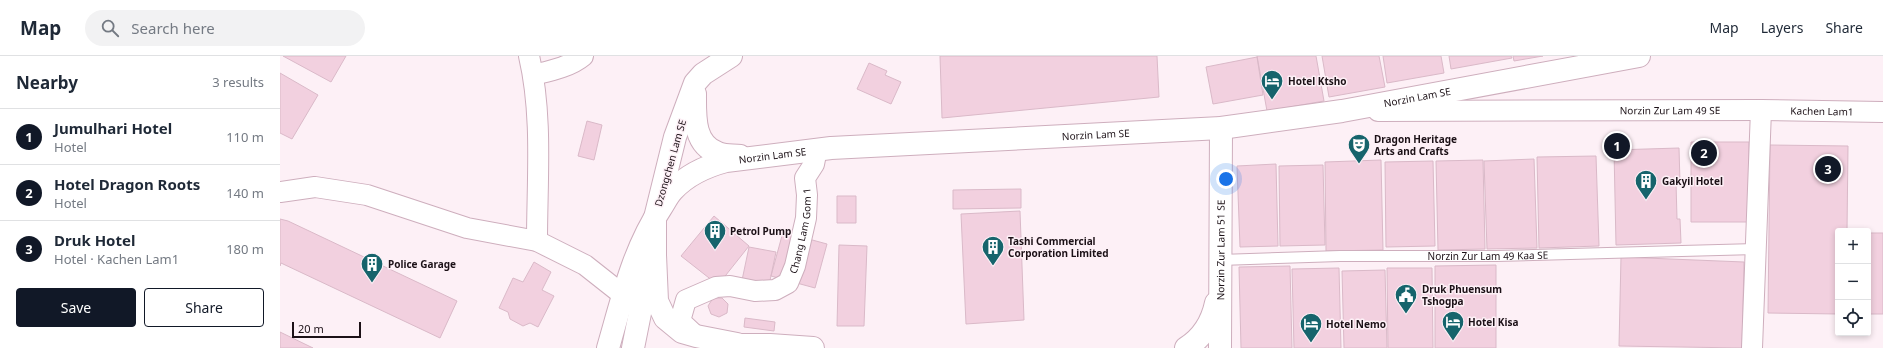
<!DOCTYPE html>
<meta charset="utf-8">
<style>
body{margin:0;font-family:"Noto Sans",sans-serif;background:#f2f2f3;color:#1f2937}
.controls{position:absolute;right:12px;bottom:12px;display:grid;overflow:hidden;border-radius:4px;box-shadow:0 2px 6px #0003}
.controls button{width:36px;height:36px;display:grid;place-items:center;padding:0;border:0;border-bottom:1px solid #e0e1e3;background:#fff;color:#1f2937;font:20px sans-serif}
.scale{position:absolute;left:12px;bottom:10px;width:69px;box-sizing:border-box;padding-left:4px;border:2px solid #1c1117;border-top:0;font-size:11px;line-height:14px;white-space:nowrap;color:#1c1117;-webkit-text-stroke:3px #fdf0f6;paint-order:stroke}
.you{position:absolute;left:946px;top:123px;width:14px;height:14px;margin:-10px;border:3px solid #fff;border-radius:50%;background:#1a73e8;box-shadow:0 0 0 6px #1a73e833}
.badge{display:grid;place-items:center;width:26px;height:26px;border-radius:50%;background:#111827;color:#fff;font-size:13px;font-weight:700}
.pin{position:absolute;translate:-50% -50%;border:2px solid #fff;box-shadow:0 1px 4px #0006}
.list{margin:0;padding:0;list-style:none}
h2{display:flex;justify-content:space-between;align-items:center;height:52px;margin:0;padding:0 16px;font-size:17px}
h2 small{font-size:13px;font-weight:400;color:#747a83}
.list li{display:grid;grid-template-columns:26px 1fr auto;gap:12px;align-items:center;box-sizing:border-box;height:56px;padding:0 16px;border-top:1px solid #e0e1e3}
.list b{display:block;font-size:15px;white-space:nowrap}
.list p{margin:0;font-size:13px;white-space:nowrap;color:#747a83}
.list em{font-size:13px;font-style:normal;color:#747a83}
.actions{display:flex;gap:8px;padding:12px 16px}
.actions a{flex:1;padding:9px 0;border:1px solid #111827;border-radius:4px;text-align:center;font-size:14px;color:#111827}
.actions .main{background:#111827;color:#fff}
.icon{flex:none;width:22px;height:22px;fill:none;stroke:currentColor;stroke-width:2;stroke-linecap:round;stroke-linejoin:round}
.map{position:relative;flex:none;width:1603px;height:292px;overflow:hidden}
header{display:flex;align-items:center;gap:24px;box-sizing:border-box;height:56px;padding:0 20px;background:#fff;border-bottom:1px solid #e0e1e3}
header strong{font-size:19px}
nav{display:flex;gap:22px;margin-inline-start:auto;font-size:14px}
.search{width:280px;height:36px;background:#f2f2f3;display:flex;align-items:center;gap:10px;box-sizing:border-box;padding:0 14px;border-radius:22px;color:#747a83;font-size:15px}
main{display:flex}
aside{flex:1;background:#fff}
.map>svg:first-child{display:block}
.building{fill:#f2d0df;stroke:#dab9c8}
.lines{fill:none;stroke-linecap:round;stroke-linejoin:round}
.lane-casing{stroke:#ceaebd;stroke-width:12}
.street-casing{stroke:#ceaebd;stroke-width:22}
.secondary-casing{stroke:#ceaebd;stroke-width:24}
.lane{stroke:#fff;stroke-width:10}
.street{stroke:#fff;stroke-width:20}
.secondary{stroke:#fff;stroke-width:22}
.labels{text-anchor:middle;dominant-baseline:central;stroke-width:3;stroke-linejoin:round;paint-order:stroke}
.poi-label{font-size:10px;font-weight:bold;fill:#1c1117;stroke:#fdf0f6;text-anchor:start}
.street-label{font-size:10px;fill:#1c1117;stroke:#fdf0f6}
</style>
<header>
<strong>Map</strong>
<div class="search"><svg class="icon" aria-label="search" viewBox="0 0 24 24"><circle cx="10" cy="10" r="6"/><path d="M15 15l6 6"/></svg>Search here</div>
<nav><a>Map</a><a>Layers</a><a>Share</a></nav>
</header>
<main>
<aside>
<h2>Nearby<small>3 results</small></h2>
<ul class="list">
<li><span class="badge">1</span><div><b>Jumulhari Hotel</b><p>Hotel</p></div><em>110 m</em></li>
<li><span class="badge">2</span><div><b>Hotel Dragon Roots</b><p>Hotel</p></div><em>140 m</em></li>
<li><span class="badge">3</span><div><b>Druk Hotel</b><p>Hotel · Kachen Lam1</p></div><em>180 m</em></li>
</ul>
<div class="actions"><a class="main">Save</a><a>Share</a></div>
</aside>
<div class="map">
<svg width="1603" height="292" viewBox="0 0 1603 292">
<rect width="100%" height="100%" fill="#fdf0f6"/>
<!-- building -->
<path class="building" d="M 3,0 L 66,0 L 51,26 Z
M 660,0 L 877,0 L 879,41 L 662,62 Z
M 977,0 L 1036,0 L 1044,45 L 987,55 Z
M 1042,0 L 1099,0 L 1105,31 L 1049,41 Z
M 1103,0 L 1161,0 L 1164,17 L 1107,27 Z
M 1169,0 L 1231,0 L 1232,2 L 1171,13 Z
M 1233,0 L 1263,0 L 1234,5 Z
M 977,1 L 983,39 L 933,48 L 926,11 Z
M 589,7 L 607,15 L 605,19 L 621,26 L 611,48 L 577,33 Z
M 0,17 L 38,39 L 12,83 L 0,77 Z
M 307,65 L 322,69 L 314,104 L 298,100 Z
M 1411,86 L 1469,86 L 1469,166 L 1411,166 Z
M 1490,89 L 1568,90 L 1567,175 L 1558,175 L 1558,258 L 1488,257 Z
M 1399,92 L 1400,127 L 1396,126 L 1397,163 L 1400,163 L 1401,187 L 1336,189 L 1334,94 Z
M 1316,100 L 1319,190 L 1259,192 L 1257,101 Z
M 1254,103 L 1257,192 L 1207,193 L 1204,105 Z
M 1101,104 L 1103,194 L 1046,195 L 1045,106 Z
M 1203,104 L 1205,193 L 1158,194 L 1156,105 Z
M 1153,105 L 1155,190 L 1106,191 L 1105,106 Z
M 996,108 L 998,190 L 960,191 L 957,110 Z
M 1043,109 L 1045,189 L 1000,190 L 999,110 Z
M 741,133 L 741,152 L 673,153 L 673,134 Z
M 557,140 L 576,140 L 576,167 L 557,167 Z
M 740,155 L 744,264 L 686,268 L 681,158 Z
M 434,160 L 469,190 L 438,229 L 401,200 Z
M 0,163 L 8,165 L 177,245 L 160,282 L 1,207 L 0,210 Z
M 503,176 L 547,188 L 535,232 L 491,220 Z
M 1588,177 L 1603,177 L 1603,258 L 1588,258 Z
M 559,189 L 587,190 L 584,270 L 557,270 Z
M 469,191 L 496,196 L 488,234 L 461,229 Z
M 1341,201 L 1464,206 L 1462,292 L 1339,290 Z
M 254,206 L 271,216 L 262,234 L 274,240 L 258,271 L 250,267 L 243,270 L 230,263 L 228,256 L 219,252 L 233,222 L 243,226 Z
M 1216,209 L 1216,292 L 1155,292 L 1155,210 Z
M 1010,210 L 1012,292 L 961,292 L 959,211 Z
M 1059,212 L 1061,292 L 1014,292 L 1012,213 Z
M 1107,212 L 1152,212 L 1153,292 L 1108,292 Z
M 1105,214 L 1107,292 L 1064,292 L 1062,215 Z
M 433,242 L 442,242 L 448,248 L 447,257 L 439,261 L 431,258 L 428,250 Z
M 465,262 L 495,266 L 494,275 L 464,271 Z
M 0,276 L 33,292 L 0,292 Z"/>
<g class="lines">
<!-- lane casing -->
<g class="lane-casing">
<g id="lane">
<path id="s1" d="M 940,204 L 1060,200 L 1216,200 L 1476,193"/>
</g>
</g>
<!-- street casing -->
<g class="street-casing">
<g id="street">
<path d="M 249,0 C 263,60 257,124 257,185"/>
<path d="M 253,19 C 269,15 290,11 303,0"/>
<path id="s2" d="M 1098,55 L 1481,54 L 1602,56"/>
<path d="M 0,136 L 35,131 L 87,139 L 187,172 L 257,185 L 305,209 L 343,239"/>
<path id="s3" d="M 416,280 L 400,265 L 406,244 L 436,231 L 450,230 L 475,235 L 495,234 L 508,227 L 515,210 L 526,162 L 527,139 L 525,122 L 534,108 L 537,93"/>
<path d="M 1472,292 L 1481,54"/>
</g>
</g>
<!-- secondary casing -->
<g class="secondary-casing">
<g id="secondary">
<path d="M 451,0 L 423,18 L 415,27 L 395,81 L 375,162 L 375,199 L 377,245 L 385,262 L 402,276 L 416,280 L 457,288"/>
<path d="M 415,38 C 415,59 413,89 438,97 C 445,100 453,99 460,100"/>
<path d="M 442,289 L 490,289 L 533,292"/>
<path id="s4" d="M 328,292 C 342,244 353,194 381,152 C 385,146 388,139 393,134 C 407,119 427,110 446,105 L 551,92 L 941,72 L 1062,55 L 1359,0"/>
<path d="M 353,292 L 362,247 L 370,217"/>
<path d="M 906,292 C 922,282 932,266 936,247"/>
<path id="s5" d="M 940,292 L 941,72"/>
</g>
</g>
<!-- lane -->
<use href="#lane" class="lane"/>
<!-- street -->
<use href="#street" class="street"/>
<!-- secondary -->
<use href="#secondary" class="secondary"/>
</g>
<!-- icons -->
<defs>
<g id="hotel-pin" transform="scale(1.15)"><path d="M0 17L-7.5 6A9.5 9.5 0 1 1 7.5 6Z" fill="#16646c" stroke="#fdf0f6"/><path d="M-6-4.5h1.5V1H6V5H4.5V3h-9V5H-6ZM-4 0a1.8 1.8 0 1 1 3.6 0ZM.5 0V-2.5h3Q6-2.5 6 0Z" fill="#fff"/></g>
<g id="theatre-pin" transform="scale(1.15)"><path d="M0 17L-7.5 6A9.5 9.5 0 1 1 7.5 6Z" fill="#16646c" stroke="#fdf0f6"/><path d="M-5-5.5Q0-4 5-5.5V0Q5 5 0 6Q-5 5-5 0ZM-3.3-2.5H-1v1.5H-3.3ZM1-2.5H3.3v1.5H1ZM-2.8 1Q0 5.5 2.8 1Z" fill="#fff"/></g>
<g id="building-pin" transform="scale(1.15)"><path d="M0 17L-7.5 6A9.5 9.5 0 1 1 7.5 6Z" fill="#16646c" stroke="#fdf0f6"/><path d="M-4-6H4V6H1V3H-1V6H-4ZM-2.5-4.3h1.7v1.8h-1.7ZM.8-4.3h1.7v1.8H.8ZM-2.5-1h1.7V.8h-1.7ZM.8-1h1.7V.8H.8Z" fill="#fff"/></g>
<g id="civic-pin" transform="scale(1.15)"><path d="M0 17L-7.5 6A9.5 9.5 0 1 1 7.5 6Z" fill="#16646c" stroke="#fdf0f6"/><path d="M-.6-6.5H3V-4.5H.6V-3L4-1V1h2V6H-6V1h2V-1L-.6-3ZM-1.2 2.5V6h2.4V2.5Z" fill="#fff"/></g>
</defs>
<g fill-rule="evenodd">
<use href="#hotel-pin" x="992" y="25"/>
<use href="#theatre-pin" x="1079" y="89"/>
<use href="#building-pin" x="1366" y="125"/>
<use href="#building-pin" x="435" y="175"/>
<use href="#building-pin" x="713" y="191"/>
<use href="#building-pin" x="92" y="208"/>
<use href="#civic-pin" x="1126" y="239"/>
<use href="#hotel-pin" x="1173" y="266"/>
<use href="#hotel-pin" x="1031" y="268"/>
</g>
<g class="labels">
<!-- poi labels -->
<g class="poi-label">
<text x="1008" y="25">Hotel Ktsho</text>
<text x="1094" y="83">Dragon Heritage<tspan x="1094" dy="12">Arts and Crafts</tspan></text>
<text x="1382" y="125">Gakyil Hotel</text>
<text x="450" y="175">Petrol Pump</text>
<text x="728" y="185">Tashi Commercial<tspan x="728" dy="12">Corporation Limited</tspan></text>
<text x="108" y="208">Police Garage</text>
<text x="1142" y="233">Druk Phuensum<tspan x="1142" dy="12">Tshogpa</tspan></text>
<text x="1188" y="266">Hotel Kisa</text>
<text x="1046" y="268">Hotel Nemo</text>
</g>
<!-- street labels -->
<g class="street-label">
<text stroke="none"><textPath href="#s4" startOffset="928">Norzin Lam SE</textPath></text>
<text stroke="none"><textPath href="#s2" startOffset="292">Norzin Zur Lam 49 SE</textPath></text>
<text stroke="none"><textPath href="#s2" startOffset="444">Kachen Lam1</textPath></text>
<text stroke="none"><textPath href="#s4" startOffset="604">Norzin Lam SE</textPath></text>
<text stroke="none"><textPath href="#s4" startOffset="280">Norzin Lam SE</textPath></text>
<text transform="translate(390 107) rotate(-74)">Dzongchen Lam SE</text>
<text stroke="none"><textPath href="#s3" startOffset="205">Chang Lam Gom 1</textPath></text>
<text stroke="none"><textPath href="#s5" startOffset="98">Norzin Zur Lam 51 SE</textPath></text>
<text stroke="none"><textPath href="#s1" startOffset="268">Norzin Zur Lam 49 Kaa SE</textPath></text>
</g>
</g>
</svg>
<div class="controls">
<button>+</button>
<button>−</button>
<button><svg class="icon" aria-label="locate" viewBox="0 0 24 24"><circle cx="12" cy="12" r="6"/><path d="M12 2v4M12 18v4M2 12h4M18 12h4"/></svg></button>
</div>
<div class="scale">20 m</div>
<div class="you"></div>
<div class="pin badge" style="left:1337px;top:90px">1</div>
<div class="pin badge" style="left:1424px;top:97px">2</div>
<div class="pin badge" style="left:1548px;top:113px">3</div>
</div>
</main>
